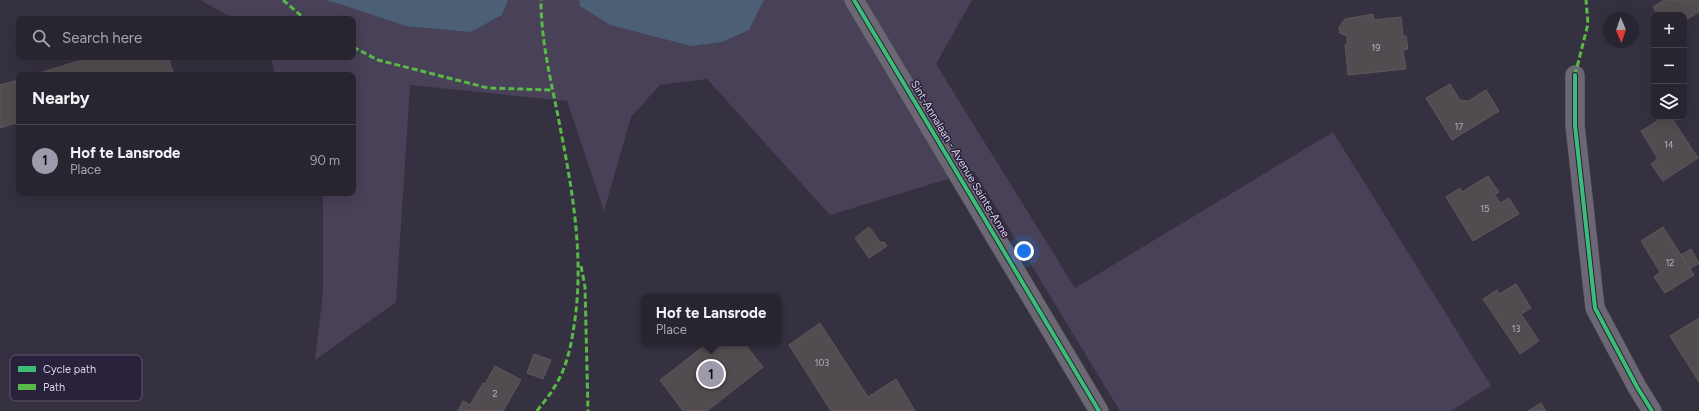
<!DOCTYPE html>
<meta charset="utf-8">
<style>
body{margin:0;font-family:Figtree,sans-serif;background:#302d38;color:#f1f3f6}
.controls{position:absolute;right:12px;top:12px;display:grid;overflow:hidden;border-radius:8px;box-shadow:0 4px 16px #0002}
.controls button{width:36px;height:36px;display:grid;place-items:center;padding:0;border:0;border-bottom:1px solid #44424c;background:#282530;color:#f1f3f6;font:20px sans-serif}
.compass{position:absolute;left:1603px;top:12px;width:36px;height:36px;border-radius:50%;background:#282530;box-shadow:0 4px 16px #0002;rotate:178deg}
.you{position:absolute;left:1024px;top:251px;width:14px;height:14px;margin:-10px;border:3px solid #fff;border-radius:50%;background:#1a73e8;box-shadow:0 0 0 6px #1a73e833}
.badge{display:grid;place-items:center;width:26px;height:26px;border-radius:50%;background:#9f9aab;color:#111;font-size:13px;font-weight:700}
.pin{position:absolute;translate:-50% -50%;border:2px solid #fff;box-shadow:0 1px 4px #0006}
.popup{position:absolute;left:641px;top:294px;width:140px;height:52px;box-sizing:border-box;display:grid;place-content:center;border-radius:8px;background:#282530;filter:drop-shadow(0 1px 3px #0005);font-size:13px;white-space:nowrap;color:#a5a5ab}
.popup b{font-size:15px;color:#f1f3f6}
.popup::after{content:'';position:absolute;left:50%;top:100%;margin-left:-8px;border:8px solid transparent;border-top-color:#282530}
.list{margin:0;padding:0;list-style:none}
h2{display:flex;justify-content:space-between;align-items:center;height:52px;margin:0;padding:0 16px;font-size:17px}
h2 small{font-size:13px;font-weight:400;color:#a5a5ab}
.list li{display:grid;grid-template-columns:26px 1fr auto;gap:12px;align-items:center;box-sizing:border-box;height:72px;padding:0 16px;border-top:1px solid #44424c}
.list b{display:block;font-size:15px;white-space:nowrap}
.list p{margin:0;font-size:13px;white-space:nowrap;color:#a5a5ab}
.list em{font-size:13px;font-style:normal;color:#a5a5ab}
.icon{flex:none;width:22px;height:22px;fill:none;stroke:currentColor;stroke-width:2;stroke-linecap:round;stroke-linejoin:round}
.map{position:relative;flex:none;width:1699px;height:411px;overflow:hidden}
.search{position:absolute;background:#282530;box-shadow:0 4px 16px #0002;left:16px;top:16px;width:340px;height:44px;display:flex;align-items:center;gap:10px;box-sizing:border-box;padding:0 14px;border-radius:8px;color:#a5a5ab;font-size:15px}
.panel{position:absolute;background:#282530;box-shadow:0 4px 16px #0002;left:16px;top:72px;width:340px;height:124px;border-radius:8px}
.map>svg:first-child{display:block}
.green{fill:#484157}
.water{fill:#4b5f75}
.building{fill:#524b50;stroke:#5e575a}
.lines{fill:none;stroke-linecap:round;stroke-linejoin:round}
.street-casing{stroke:#534f5c;stroke-width:20}
.street{stroke:#6b6773;stroke-width:19}
.quiet{stroke:#58b947;stroke-width:3;stroke-dasharray:6 3;stroke-linecap:butt}
.cycleway-casing{stroke:#2a213c;stroke-width:6}
.cycleway{stroke:#3abd76;stroke-width:4}
.labels{text-anchor:middle;dominant-baseline:central;stroke-width:3;stroke-linejoin:round;paint-order:stroke}
.number-label{font-size:9px;fill:#b6b1c0}
.street-label{font-size:11px;fill:#d8d3e5;stroke:#2a213c}
.key{fill:#2a213c;stroke:#5e566f;stroke-width:1}
.key-label{font-size:11px;fill:#d8d3e5}
</style>
<div class="map">
<svg width="1699" height="411" viewBox="0 0 1699 411">
<rect width="100%" height="100%" fill="#363140"/>
<!-- green -->
<path class="green" d="M 200,0 L 327,0 L 502,15 L 508,0 L 579,0 L 580,6 L 749,30 L 764,0 L 972,0 L 936,64 L 1075,288 L 1333,132 L 1491,386 L 1451,411 L 1120,411 L 974,171 L 830,215 L 707,79 L 660,85 L 631,117 L 604,211 L 567,101 L 410,85 L 396,302 L 315,360 L 323,293 L 323,193 L 353,193 L 353,75 L 275,75 L 271,57 L 353,57 L 353,19 L 234,19 Z"/>
<!-- water -->
<path class="water" d="M 327,0 L 508,0 L 502,15 L 471,32 L 406,26 Z
M 579,0 L 764,0 L 749,30 L 722,42 L 691,46 L 610,25 L 580,6 Z"/>
<!-- building -->
<path class="building" d="M 1664,0 L 1699,0 L 1699,12 L 1684,21 L 1684,15 L 1658,15 L 1653,7 Z
M 1373,14 L 1374,20 L 1401,17 L 1403,36 L 1406,36 L 1408,49 L 1403,50 L 1406,69 L 1348,75 L 1345,45 L 1347,44 L 1347,36 L 1340,33 L 1339,27 L 1345,19 Z
M 91,57 L 168,57 L 173,72 L 170,73 L 172,75 L 33,75 Z
M 19,80 L 19,122 L 0,128 L 0,85 Z
M 1450,84 L 1460,100 L 1468,101 L 1486,90 L 1499,111 L 1452,140 L 1426,98 Z
M 1664,117 L 1671,117 L 1698,158 L 1663,181 L 1651,164 L 1658,159 L 1641,131 Z
M 1488,176 L 1499,192 L 1495,195 L 1500,203 L 1509,198 L 1519,214 L 1473,241 L 1446,197 L 1460,188 L 1462,192 Z
M 869,227 L 881,243 L 884,242 L 887,246 L 869,258 L 855,238 Z
M 1663,227 L 1694,275 L 1665,293 L 1654,277 L 1660,272 L 1641,241 Z
M 1691,249 L 1699,263 L 1690,269 L 1681,255 Z
M 1516,284 L 1531,308 L 1521,314 L 1539,341 L 1520,354 L 1483,299 L 1497,290 L 1499,294 Z
M 1699,318 L 1699,382 L 1670,336 Z
M 820,323 L 868,397 L 896,379 L 915,411 L 831,411 L 789,345 Z
M 708,343 L 744,343 L 763,367 L 707,411 L 683,411 L 660,380 Z
M 534,354 L 551,360 L 543,379 L 527,373 Z
M 495,366 L 521,380 L 503,411 L 458,411 L 463,401 L 470,405 L 483,383 L 485,384 Z
M 1541,403 L 1546,411 L 1528,411 Z"/>
<g class="lines">
<!-- street casing -->
<g class="street-casing">
<path id="street" d="M 854,0 L 1099,411
M 1575,75 L 1575,125 L 1595,308 L 1637,387 L 1652,411"/>
</g>
<!-- street -->
<use href="#street" class="street"/>
<!-- quiet -->
<path class="quiet" d="M 283,0 L 305,19
M 353,47 L 378,60 L 488,88 L 552,90
M 1575,75 L 1588,24 L 1586,0
M 581,266 L 585,287 L 588,411
M 537,411 C 543,403 550,395 555,386 C 566,369 571,347 574,326 C 584,263 574,199 562,137 C 554,92 541,47 541,0"/>
<!-- cycleway casing -->
<g class="cycleway-casing">
<path id="cycleway" d="M 854,0 L 1099,411
M 1575,75 L 1575,125 L 1595,308 L 1637,387 L 1652,411"/>
</g>
<!-- cycleway -->
<use href="#cycleway" class="cycleway"/>
</g>
<g class="labels">
<!-- number labels -->
<g class="number-label">
<text x="1376" y="47">19</text>
<text x="1459" y="126">17</text>
<text x="1669" y="144">14</text>
<text x="1485" y="208">15</text>
<text x="1670" y="262">12</text>
<text x="1516" y="328">13</text>
<text x="822" y="362">103</text>
<text x="495" y="393">2</text>
</g>
<!-- street labels -->
<g class="street-label">
<text transform="translate(960 159) rotate(59)">Sint-Annalaan - Avenue Sainte-Anne</text>
</g>
</g>
<!-- legend -->
<rect x="10" y="355" width="132" height="46" rx="6" class="key"/>
<rect x="18" y="366" width="18" height="6" fill="#3abd76"/>
<rect x="18" y="384" width="18" height="6" fill="#58b947"/>
<g class="key-label">
<text x="43" y="373">Cycle path</text>
<text x="43" y="391">Path</text>
</g>
</svg>
<div class="controls">
<button>+</button>
<button>−</button>
<button><svg class="icon" aria-label="layers" viewBox="0 0 24 24"><path d="M12 4l9 5-9 5-9-5zM3 14l9 5 9-5"/></svg></button>
</div>
<svg class="compass" viewBox="-18 -18 36 36"><path d="M0-13l5 13h-10z" fill="#e53935"/><path d="M0 13l5-13h-10z" fill="#a5a5ab"/></svg>
<div class="you"></div>
<div class="pin badge" style="left:711px;top:374px">1</div>
<div class="popup"><b>Hof te Lansrode</b>Place</div>
<div class="search"><svg class="icon" aria-label="search" viewBox="0 0 24 24"><circle cx="10" cy="10" r="6"/><path d="M15 15l6 6"/></svg>Search here</div>
<section class="panel">
<h2>Nearby<small></small></h2>
<ul class="list">
<li><span class="badge">1</span><div><b>Hof te Lansrode</b><p>Place</p></div><em>90 m</em></li>
</ul>
</section>
</div>
